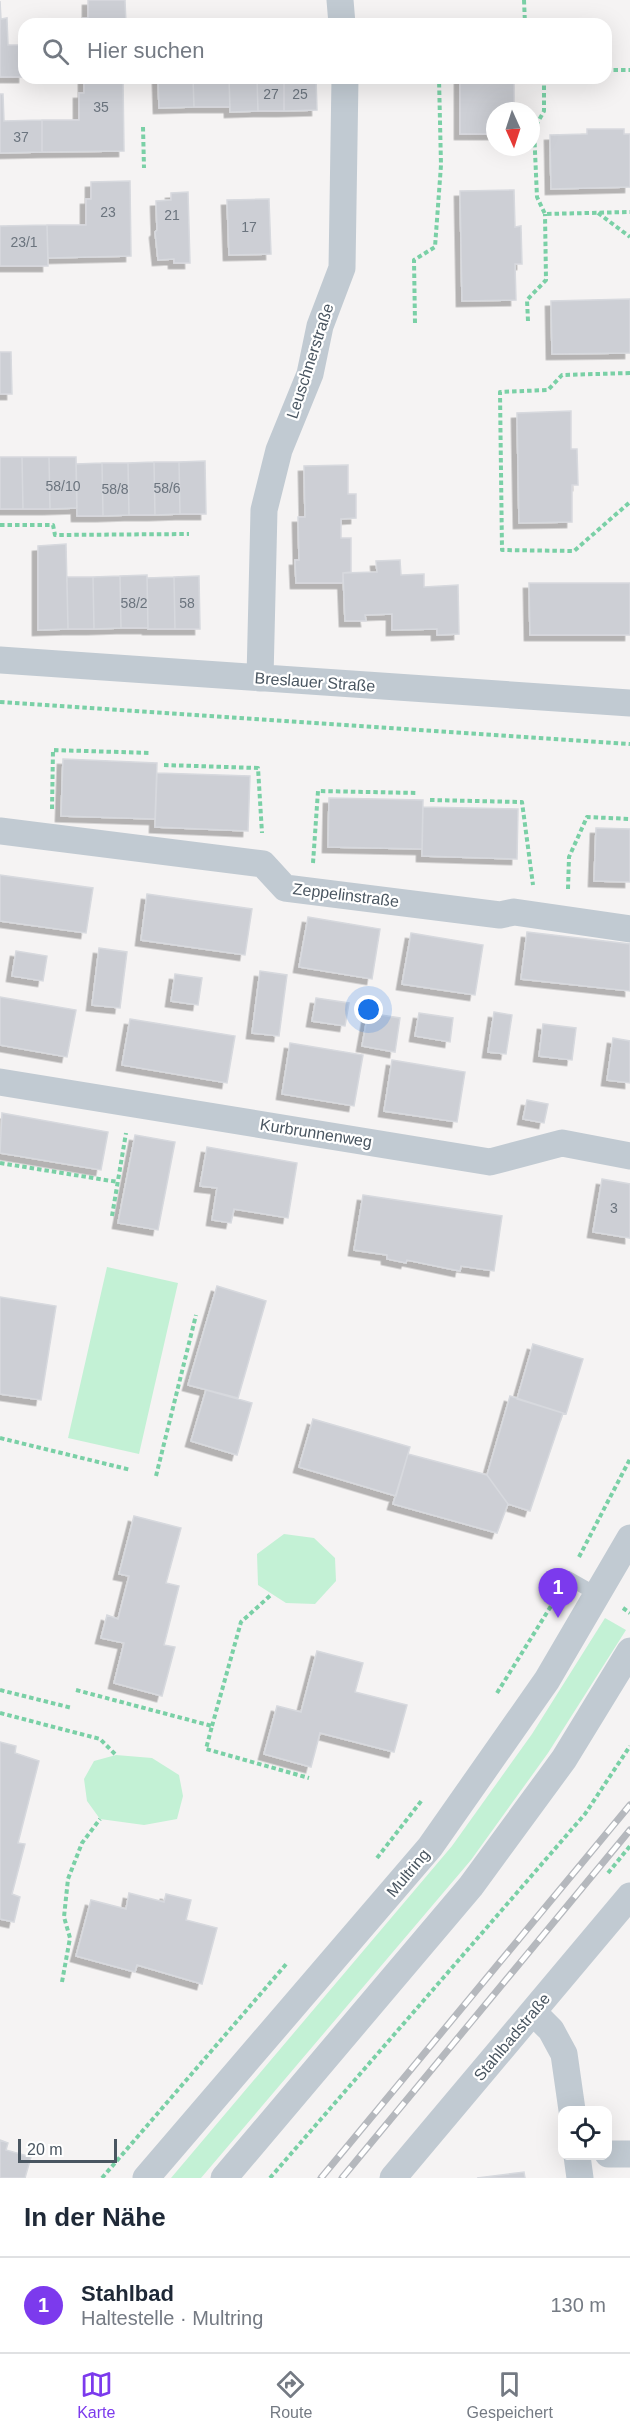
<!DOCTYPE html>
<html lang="de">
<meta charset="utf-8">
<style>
body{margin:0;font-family:Helvetica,sans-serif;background:#f6f6f7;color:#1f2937}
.controls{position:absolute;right:18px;bottom:18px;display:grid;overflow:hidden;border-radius:12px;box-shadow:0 6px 24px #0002}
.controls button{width:54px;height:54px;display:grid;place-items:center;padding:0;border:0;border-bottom:2px solid #e0e1e3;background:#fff;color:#1f2937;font:30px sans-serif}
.compass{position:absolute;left:486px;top:102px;width:54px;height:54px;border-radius:50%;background:#fff;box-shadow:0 6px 24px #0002;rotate:177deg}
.scale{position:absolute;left:18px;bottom:15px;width:99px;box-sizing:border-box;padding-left:6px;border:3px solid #4a5661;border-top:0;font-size:16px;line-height:21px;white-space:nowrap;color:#4a5661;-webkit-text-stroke:4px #fff;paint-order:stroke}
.you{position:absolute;left:369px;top:1010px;width:21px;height:21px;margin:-15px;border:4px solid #fff;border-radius:50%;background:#1a73e8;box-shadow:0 0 0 9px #1a73e833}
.badge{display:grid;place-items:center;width:39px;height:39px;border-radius:50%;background:#7c3aed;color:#fff;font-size:20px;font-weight:700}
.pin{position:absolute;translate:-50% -50px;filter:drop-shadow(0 2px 3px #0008)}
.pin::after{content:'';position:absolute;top:32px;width:21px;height:18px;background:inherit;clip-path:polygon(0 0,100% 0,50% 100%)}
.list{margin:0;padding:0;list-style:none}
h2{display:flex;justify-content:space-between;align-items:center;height:78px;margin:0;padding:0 24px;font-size:26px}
h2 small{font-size:20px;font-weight:400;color:#747a83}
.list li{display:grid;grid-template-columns:39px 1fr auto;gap:18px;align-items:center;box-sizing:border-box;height:96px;padding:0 24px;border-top:2px solid #e0e1e3}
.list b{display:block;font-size:22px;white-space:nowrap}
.list p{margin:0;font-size:20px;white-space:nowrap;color:#747a83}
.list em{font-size:20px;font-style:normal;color:#747a83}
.icon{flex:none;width:33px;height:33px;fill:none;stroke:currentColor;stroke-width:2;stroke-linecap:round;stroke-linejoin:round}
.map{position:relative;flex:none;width:630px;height:2178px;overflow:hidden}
.search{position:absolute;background:#fff;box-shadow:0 6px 24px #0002;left:18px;right:18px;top:18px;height:66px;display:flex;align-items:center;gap:15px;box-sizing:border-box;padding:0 21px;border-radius:18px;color:#747a83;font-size:22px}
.sheet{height:174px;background:#fff}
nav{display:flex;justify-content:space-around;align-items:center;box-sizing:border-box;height:84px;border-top:2px solid #e0e1e3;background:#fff;font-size:16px;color:#747a83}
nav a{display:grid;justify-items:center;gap:3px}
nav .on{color:#7c3aed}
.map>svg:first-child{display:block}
.green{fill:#c3f1d5}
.building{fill:#cdcfd5;stroke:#d7d9de;stroke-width:1.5;filter:url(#shadow)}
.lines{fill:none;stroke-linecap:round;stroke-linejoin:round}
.path{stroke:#7ad0a6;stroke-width:4;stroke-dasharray:4.5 3;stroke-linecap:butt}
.lane{stroke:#c1cad2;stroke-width:14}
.street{stroke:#c1cad2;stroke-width:27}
.rail-casing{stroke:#b5b8bd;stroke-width:7}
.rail{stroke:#fff;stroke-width:4.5;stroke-dasharray:14;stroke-linecap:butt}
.labels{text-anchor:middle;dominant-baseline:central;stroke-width:4.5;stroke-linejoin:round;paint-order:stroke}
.number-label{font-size:14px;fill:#6b747e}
.street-label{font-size:16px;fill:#4a5661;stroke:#fff}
</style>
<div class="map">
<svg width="630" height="2178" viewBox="0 0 630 2178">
<defs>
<filter id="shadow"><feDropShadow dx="-5.5" dy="5.5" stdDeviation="0" flood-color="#0004"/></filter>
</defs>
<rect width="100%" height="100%" fill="#f5f3f3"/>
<!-- green -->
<path class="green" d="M 107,1267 L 178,1283 L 139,1454 L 68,1438 Z
M 284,1534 L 314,1538 L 335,1558 L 336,1581 L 315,1604 L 286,1603 L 258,1585 L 257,1554 Z
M 605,1618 L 626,1630 L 548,1753 L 471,1860 L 201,2178 L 171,2178 L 452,1846 L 532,1734 Z
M 116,1755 L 152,1758 L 179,1775 L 183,1796 L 177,1819 L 144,1825 L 100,1819 L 87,1801 L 84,1779 L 94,1761 Z"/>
<!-- building -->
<path class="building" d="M 88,0 L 125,0 L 126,24 L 83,24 L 83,18 L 88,18 Z
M 0,1 L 1,19 L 7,18 L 8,45 L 24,45 L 24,77 L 0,77 Z
M 84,78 L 123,78 L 124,151 L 42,152 L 42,120 L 79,120 L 79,93 L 84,93 Z
M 158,78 L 193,78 L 194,107 L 159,108 Z
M 193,78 L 229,78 L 230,107 L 194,107 Z
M 229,78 L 257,78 L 258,111 L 230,112 Z
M 257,78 L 284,78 L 284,111 L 258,111 Z
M 284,78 L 316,78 L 317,110 L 284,111 Z
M 514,78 L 514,111 L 495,111 L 495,134 L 460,134 L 460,78 Z
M 0,94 L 3,94 L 4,121 L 42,120 L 42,152 L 0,153 Z
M 587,129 L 624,129 L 624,134 L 630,134 L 630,187 L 551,189 L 550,135 L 587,134 Z
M 130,181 L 131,256 L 48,258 L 47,225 L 86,225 L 86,199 L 91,199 L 91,182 Z
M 514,190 L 515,227 L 521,226 L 522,264 L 515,264 L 516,300 L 462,301 L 460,191 Z
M 188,192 L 190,263 L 174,263 L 174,259 L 158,260 L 155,232 L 157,230 L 156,201 L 171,200 L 171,193 Z
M 269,199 L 271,254 L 229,255 L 227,200 Z
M 47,225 L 48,266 L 0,266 L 0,226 Z
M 630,299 L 630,353 L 552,354 L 551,301 Z
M 0,352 L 11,352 L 12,394 L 0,394 Z
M 571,411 L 571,449 L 577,449 L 578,485 L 572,485 L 572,522 L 519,523 L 517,413 Z
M 0,457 L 22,457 L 23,509 L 0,509 Z
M 22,457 L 49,457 L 50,509 L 23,509 Z
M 49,457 L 76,457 L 77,508 L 50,509 Z
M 205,461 L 206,514 L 180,514 L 179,462 Z
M 154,462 L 179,462 L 180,514 L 155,515 Z
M 154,462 L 155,515 L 129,515 L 128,463 Z
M 102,463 L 128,463 L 129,515 L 103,516 Z
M 102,463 L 103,516 L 77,516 L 76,464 Z
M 348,465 L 348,494 L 356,494 L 356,518 L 341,519 L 341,538 L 351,538 L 351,572 L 343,573 L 343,583 L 296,583 L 295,560 L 299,560 L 298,517 L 305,517 L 304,466 Z
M 66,544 L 68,629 L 38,630 L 38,546 Z
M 400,560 L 401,575 L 424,574 L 424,587 L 458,585 L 459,634 L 437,635 L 437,629 L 392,630 L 392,614 L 365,615 L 366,621 L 345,621 L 343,573 L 377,572 L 376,561 Z
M 147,575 L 148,628 L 121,628 L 120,576 Z
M 120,576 L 121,628 L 94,629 L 93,577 Z
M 199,576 L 200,629 L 175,629 L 174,577 Z
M 67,577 L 93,577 L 94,629 L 68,629 Z
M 174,577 L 175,629 L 148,629 L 147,578 Z
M 529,583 L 630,583 L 630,635 L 530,635 Z
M 63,759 L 157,763 L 155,819 L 61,816 Z
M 157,773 L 250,776 L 248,831 L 155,827 Z
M 329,798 L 423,800 L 422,849 L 328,847 Z
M 423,807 L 518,809 L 517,859 L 422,856 Z
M 596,828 L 630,829 L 630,882 L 594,881 Z
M 0,875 L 93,888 L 86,933 L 0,921 Z
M 147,894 L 252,909 L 245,955 L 141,940 Z
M 308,917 L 380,929 L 372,979 L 299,967 Z
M 527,932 L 630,944 L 630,991 L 521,979 Z
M 411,933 L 483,945 L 475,995 L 402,984 Z
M 99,948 L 127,952 L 120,1008 L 92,1005 Z
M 16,951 L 47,956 L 43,981 L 12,976 Z
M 260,971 L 287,975 L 279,1036 L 252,1033 Z
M 175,974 L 202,978 L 198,1005 L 171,1001 Z
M 0,997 L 76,1010 L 67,1057 L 0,1045 Z
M 316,998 L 349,1003 L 345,1026 L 312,1021 Z
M 494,1012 L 512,1015 L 506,1054 L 488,1052 Z
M 368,1013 L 400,1018 L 395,1052 L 362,1046 Z
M 419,1013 L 453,1018 L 450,1042 L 415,1036 Z
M 130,1019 L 235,1036 L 227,1083 L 122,1065 Z
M 543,1024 L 576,1028 L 572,1060 L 539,1056 Z
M 613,1038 L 630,1041 L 630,1083 L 607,1080 Z
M 290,1043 L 363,1055 L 354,1106 L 282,1094 Z
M 392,1060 L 465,1072 L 457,1122 L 384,1111 Z
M 527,1100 L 548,1104 L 544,1123 L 523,1119 Z
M 2,1113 L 108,1132 L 101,1170 L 0,1153 Z
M 135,1135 L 175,1142 L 158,1230 L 118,1223 Z
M 207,1147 L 297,1163 L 288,1218 L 234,1209 L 231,1223 L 212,1220 L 217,1188 L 200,1186 Z
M 602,1179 L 630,1184 L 630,1238 L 593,1232 Z
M 363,1195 L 502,1216 L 494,1271 L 461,1266 L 460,1271 L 407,1260 L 406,1263 L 387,1259 L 387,1255 L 354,1250 Z
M 217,1286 L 266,1301 L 238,1398 L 188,1385 Z
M 0,1297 L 56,1306 L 41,1400 L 0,1394 Z
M 533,1344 L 583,1359 L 566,1414 L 517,1399 Z
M 206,1390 L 252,1403 L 237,1455 L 191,1441 Z
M 510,1396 L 563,1413 L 530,1511 L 508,1504 L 487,1475 Z
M 313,1419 L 410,1447 L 396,1496 L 299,1467 Z
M 408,1454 L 487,1475 L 508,1504 L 497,1533 L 393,1504 Z
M 134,1516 L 181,1528 L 166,1583 L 179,1586 L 164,1645 L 175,1647 L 162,1696 L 114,1683 L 124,1643 L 101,1638 L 107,1615 L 118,1619 L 129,1576 L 119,1574 Z
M 317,1651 L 363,1663 L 355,1692 L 407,1705 L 394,1752 L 320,1733 L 311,1767 L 264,1754 L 277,1706 L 301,1712 Z
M 0,1742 L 16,1746 L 15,1753 L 39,1761 L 18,1843 L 25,1844 L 12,1894 L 20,1897 L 14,1922 L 0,1919 Z
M 129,1893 L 164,1902 L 166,1894 L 191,1900 L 186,1920 L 217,1928 L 202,1984 L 137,1965 L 135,1972 L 76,1956 L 91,1900 L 126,1909 Z
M 0,2140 L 8,2143 L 6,2150 L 31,2157 L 25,2178 L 0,2178 Z
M 524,2172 L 525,2178 L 477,2178 Z"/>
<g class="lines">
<!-- path -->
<path class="path" d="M 524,0 L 525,24
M 606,70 L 630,70
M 544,78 L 544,111 L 534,129 L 537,197 L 545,214 L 630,212
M 143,127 L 144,168
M 598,213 L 630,237
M 528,321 L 527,300 L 546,280 L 545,214
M 415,323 L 414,260 L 435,247 L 441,165 L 439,78
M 630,373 L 562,375 L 548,390 L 500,392 L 502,550 L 574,551 L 630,502
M 0,525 L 53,525 L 55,535 L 189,534
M 0,702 L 630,744
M 164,765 L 258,768 L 262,833
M 430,800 L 522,802 L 533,885
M 52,809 L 53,750 L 151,753
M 313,863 L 318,791 L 418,793
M 568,889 L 569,857 L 587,817 L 630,819
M 0,1163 L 118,1182
M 112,1216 L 126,1133
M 0,1438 L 131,1470
M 156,1476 L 196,1315
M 579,1557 L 630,1459
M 623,1608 L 630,1613
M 0,1690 L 72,1708
M 76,1690 L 212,1726 L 206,1749 L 309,1778
M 497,1693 L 556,1598
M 0,1713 L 100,1739 L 116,1755
M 212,1726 L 241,1622 L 272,1594
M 377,1858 L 422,1800
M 608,1873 L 630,1846
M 62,1982 L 70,1938 L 64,1917 L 68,1879 L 82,1843 L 100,1819
M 102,2178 L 288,1962
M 270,2178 L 585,1814 L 630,1746"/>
<!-- lane -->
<path class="lane" d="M 568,1578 L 598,1595"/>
<!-- street -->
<path class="street" d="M 340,0 L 342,24
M 0,660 L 630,703
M 260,678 L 264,510 L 279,450 L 310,374 L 320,326 L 342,268 L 345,78
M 0,831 L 263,864 L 285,888 L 500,915 L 514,912 L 630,929
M 0,1082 L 490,1162 L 562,1143 L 630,1156
M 533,2012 L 551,2030 L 564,2054 L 572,2110
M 608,2154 L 630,2154
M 577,2156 L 580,2178
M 146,2178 L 430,1847 L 547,1680 L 630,1538
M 224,2178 L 471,1886 L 564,1759 L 630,1651
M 393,2178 L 630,1896"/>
<!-- rail casing -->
<g class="rail-casing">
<path id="rail" d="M 321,2178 L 630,1805
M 342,2178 L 630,1830"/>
</g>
<!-- rail -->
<use href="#rail" class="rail"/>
</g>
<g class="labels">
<!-- number labels -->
<g class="number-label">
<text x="271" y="94">27</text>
<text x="300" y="94">25</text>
<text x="101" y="107">35</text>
<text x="21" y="137">37</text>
<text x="108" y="212">23</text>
<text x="172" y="215">21</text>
<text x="249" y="227">17</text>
<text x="24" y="242">23/1</text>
<text x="63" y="486">58/10</text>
<text x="167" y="488">58/6</text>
<text x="115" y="489">58/8</text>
<text x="134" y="603">58/2</text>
<text x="187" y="603">58</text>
<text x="614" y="1208">3</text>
</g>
<!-- street labels -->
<g class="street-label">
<text transform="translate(310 361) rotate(-72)">Leuschnerstraße</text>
<text transform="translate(315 682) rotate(4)">Breslauer Straße</text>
<text transform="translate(346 895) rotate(7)">Zeppelinstraße</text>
<text transform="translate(316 1133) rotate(9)">Kurbrunnenweg</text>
<text transform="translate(408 1873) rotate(-50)">Multring</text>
<text transform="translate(512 2037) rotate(-50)">Stahlbadstraße</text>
</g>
</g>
</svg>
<div class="controls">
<button><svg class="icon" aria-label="locate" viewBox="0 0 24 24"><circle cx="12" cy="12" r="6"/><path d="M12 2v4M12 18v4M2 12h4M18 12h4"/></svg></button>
</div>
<svg class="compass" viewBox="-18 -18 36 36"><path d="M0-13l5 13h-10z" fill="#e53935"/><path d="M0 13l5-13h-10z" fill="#747a83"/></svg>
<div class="scale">20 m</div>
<div class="you"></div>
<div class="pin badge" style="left:558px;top:1618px">1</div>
<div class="search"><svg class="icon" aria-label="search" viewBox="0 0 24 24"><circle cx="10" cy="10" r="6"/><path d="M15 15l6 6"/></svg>Hier suchen</div>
</div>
<section class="sheet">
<h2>In der Nähe<small></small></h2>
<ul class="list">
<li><span class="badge">1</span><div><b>Stahlbad</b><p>Haltestelle · Multring</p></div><em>130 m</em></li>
</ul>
</section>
<nav>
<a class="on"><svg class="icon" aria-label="map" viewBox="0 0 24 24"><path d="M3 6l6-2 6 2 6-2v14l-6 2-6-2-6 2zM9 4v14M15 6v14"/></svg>Karte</a>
<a><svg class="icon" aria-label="directions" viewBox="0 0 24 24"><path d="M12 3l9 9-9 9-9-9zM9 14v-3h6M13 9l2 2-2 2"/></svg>Route</a>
<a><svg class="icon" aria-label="saved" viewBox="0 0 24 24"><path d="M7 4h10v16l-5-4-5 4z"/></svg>Gespeichert</a>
</nav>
